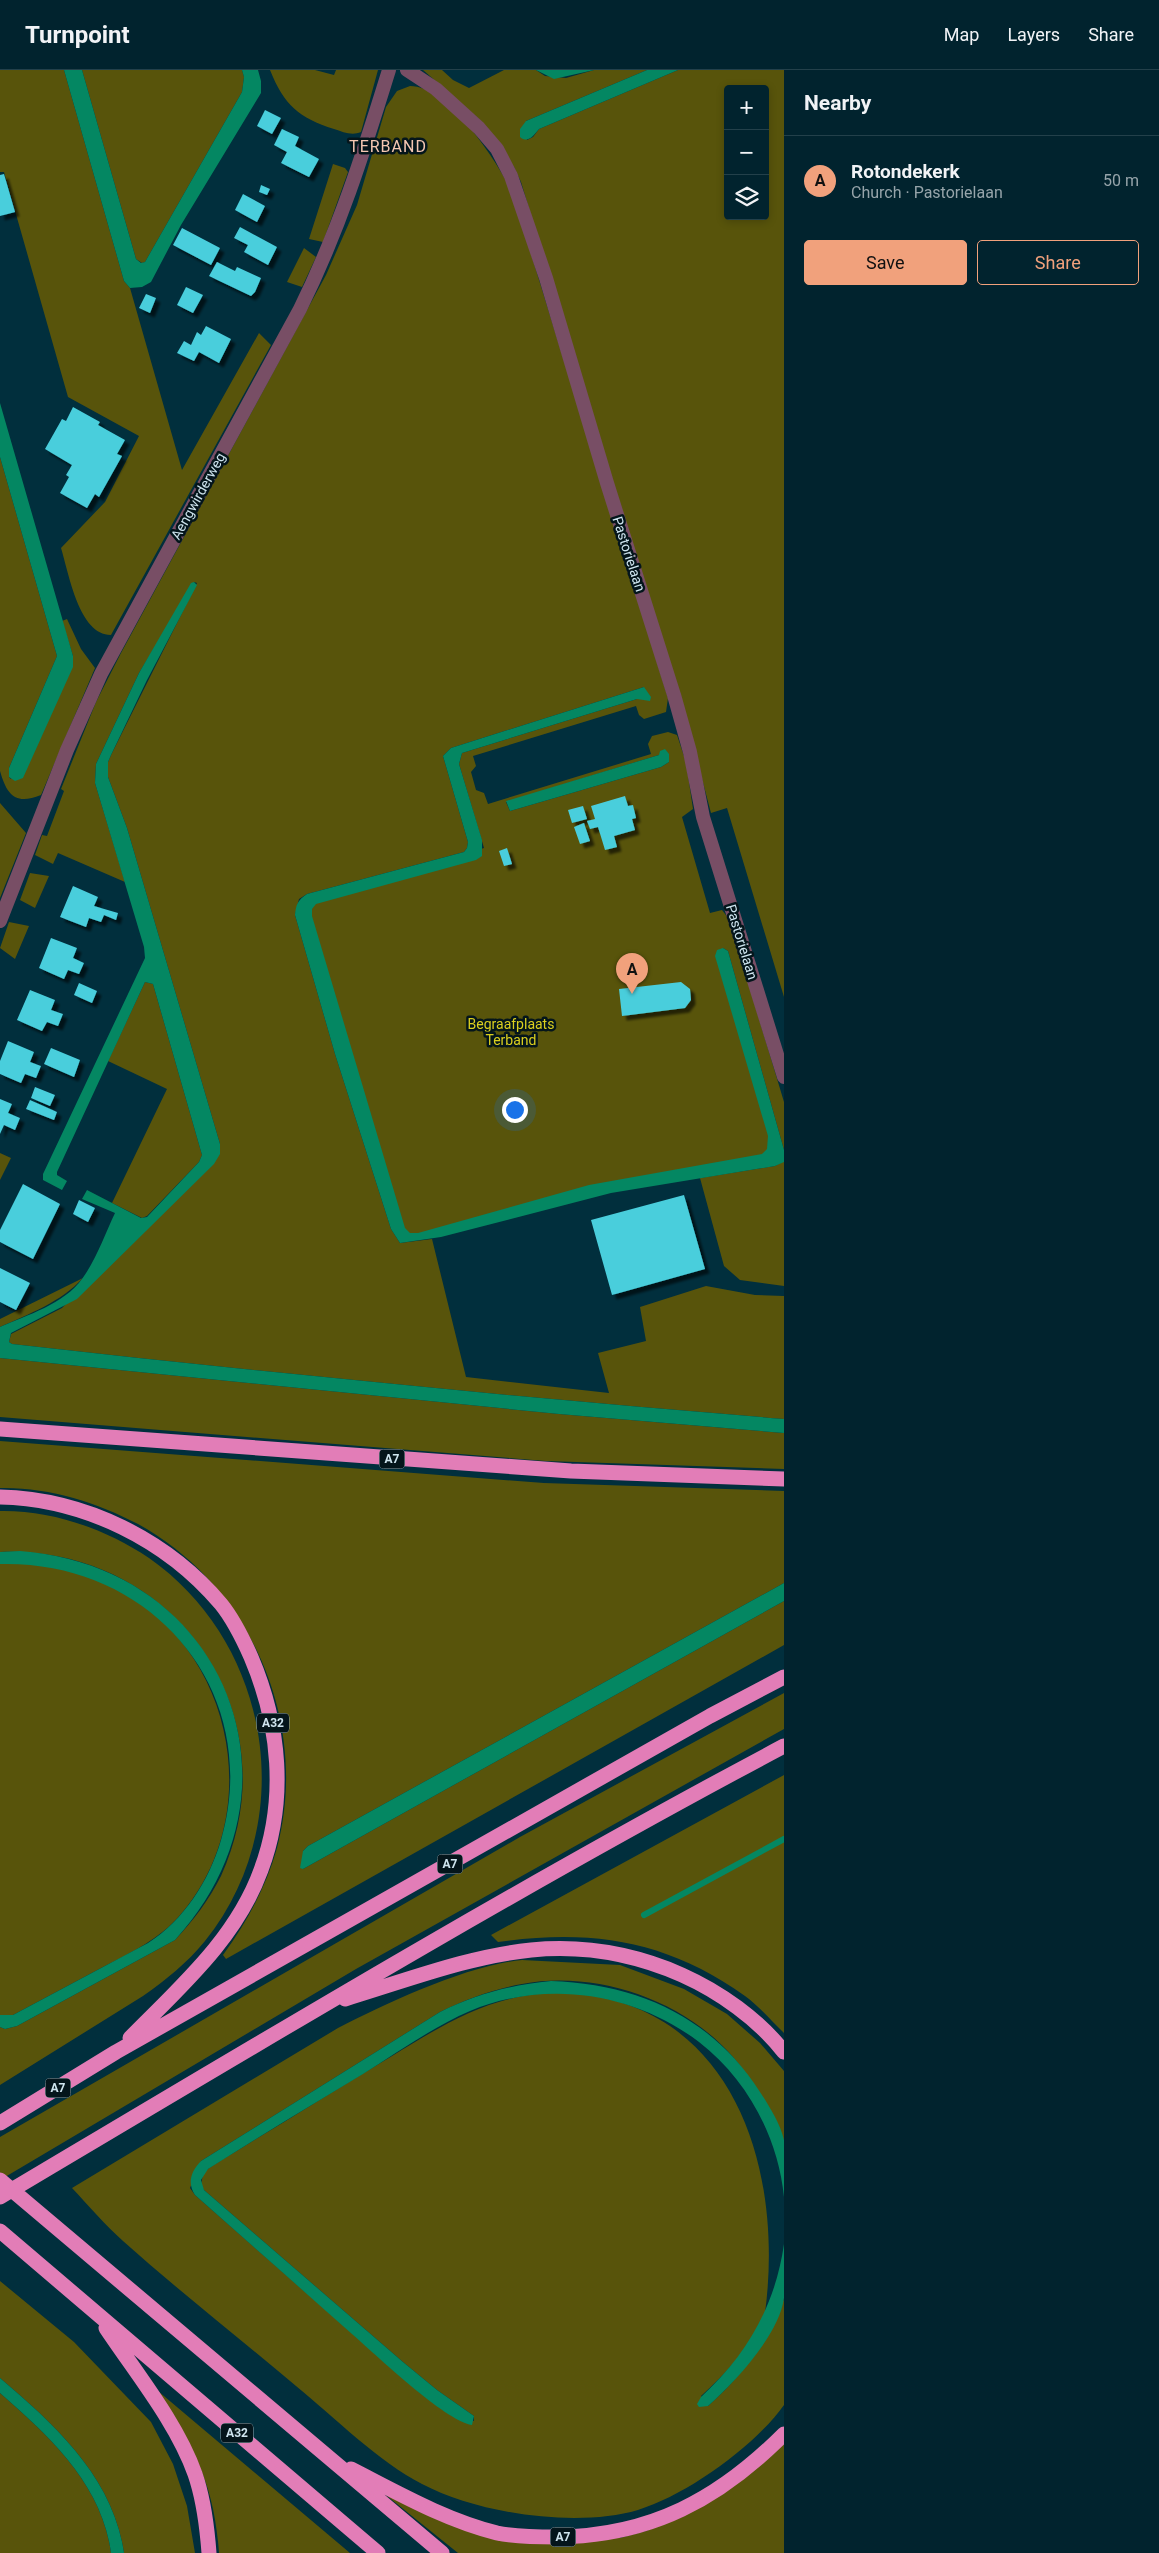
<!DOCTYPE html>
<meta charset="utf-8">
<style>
body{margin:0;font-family:Roboto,sans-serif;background:#0b2b36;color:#f1f3f6}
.controls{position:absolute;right:15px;top:15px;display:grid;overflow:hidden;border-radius:5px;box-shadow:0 2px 8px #0003}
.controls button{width:45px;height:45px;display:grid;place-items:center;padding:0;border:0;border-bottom:1px solid #23404a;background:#01232e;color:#f1f3f6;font:25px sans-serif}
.you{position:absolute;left:514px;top:1039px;width:18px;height:18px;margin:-12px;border:4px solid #fff;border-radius:50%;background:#1a73e8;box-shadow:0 0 0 8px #1a73e833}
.badge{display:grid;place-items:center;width:32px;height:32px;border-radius:50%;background:#f1a17c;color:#111;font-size:16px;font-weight:700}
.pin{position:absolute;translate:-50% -41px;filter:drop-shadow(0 1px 2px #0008)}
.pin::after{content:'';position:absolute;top:26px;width:18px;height:15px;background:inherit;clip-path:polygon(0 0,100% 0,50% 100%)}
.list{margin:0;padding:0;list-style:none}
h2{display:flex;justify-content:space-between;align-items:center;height:65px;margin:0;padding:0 20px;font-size:21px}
h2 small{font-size:16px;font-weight:400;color:#96a4aa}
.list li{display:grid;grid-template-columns:32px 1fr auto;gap:15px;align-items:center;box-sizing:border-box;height:90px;padding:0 20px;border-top:1px solid #23404a}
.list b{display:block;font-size:19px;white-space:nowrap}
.list p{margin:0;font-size:16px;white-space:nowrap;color:#96a4aa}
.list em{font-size:16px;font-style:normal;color:#96a4aa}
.actions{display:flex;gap:10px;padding:15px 20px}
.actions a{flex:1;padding:11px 0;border:1px solid #f1a17c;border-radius:5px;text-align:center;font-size:18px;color:#f1a17c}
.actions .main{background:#f1a17c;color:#111}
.icon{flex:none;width:28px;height:28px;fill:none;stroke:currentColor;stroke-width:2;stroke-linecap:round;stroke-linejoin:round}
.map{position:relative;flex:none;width:784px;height:2483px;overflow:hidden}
header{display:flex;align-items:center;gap:30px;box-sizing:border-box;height:70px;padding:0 25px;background:#01232e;border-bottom:1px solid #23404a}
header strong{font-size:24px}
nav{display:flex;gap:28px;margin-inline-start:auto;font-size:18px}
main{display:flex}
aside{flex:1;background:#01232e}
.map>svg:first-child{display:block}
.green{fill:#58540b;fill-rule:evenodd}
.water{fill:#048762}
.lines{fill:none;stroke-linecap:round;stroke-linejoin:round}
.stream{stroke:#048762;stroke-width:6}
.building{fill:#4acedc;filter:url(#shadow)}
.minor{stroke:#784e65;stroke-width:14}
.motorway{stroke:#e27db7;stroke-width:15}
.labels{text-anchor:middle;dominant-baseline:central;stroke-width:5;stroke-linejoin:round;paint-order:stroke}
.shield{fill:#04151b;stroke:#92a7af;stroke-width:1}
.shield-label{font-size:12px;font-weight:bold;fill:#cfe5ef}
.street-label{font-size:14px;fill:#cfe5ef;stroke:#04151b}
.park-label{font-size:14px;fill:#dacf1f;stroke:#04151b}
.quarter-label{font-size:16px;letter-spacing:1px;fill:#f5c7b2;stroke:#04151b}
</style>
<header>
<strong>Turnpoint</strong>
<nav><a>Map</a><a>Layers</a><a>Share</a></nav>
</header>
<main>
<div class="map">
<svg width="784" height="2483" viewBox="0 0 784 2483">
<defs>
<filter id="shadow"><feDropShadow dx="4.5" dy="4.5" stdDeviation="1" flood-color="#0009"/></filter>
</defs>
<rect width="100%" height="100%" fill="#012f3d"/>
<!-- green -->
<path class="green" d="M 0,0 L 64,0 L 124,211 L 130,218 L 182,400 L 259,263 L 271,275 L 111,565 C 79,565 69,504 61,478 L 105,432 L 139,366 L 68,327 L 4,102 L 0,102 Z
M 82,0 L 242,0 L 244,7 L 242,22 L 145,192 L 142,193 L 136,189 Z
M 270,0 L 315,0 L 334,5 L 336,0 L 378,0 L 361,62 C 352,66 343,62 334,59 C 299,48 284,35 270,0 Z
M 423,0 L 442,0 L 453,10 L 469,18 L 504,0 L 536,0 L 545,6 L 566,8 L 594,0 L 647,0 L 526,51 L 527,70 L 533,67 L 539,59 L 678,0 L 784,0 L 784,927 L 727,738 L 711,743 L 696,686 L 521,112 L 514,97 L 479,49 ZM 728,19 L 765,19 L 765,146 L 728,146 Z
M 410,16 C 448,16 495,89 511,119 L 668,628 L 666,642 L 644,649 L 639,645 L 636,636 L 473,686 L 476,696 L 471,702 L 476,720 L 484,723 L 488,734 L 651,684 L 648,674 L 652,666 L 668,662 L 677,665 L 686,692 L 693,739 L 682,747 L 710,843 L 722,840 L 729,849 L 784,1032 L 784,1080 L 728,881 L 723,878 L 780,1085 L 697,1102 L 431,1165 L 400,1166 L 302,834 L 484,778 L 459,694 L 462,683 L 637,629 L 644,629 L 644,617 L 451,678 L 443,686 L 468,772 L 467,778 L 464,782 L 307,824 L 299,829 L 295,845 L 335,984 L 391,1159 L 400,1173 L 432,1169 L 466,1307 L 609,1323 L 598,1283 L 646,1271 L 640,1237 L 706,1216 L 755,1225 L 784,1226 L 784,1349 C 526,1328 269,1303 12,1274 L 9,1272 L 11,1264 L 62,1238 L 220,1074 L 127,758 L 108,707 L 108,692 L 111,685 L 197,513 L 194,512 L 139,603 L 96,694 L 95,713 L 125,812 L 58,783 L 53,794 L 35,785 L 42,765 L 47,766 L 64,721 L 61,719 L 96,632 L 121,583 L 326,205 L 357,135 L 386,37 L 397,21 ZM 659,685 L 669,692 L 661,697 L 510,741 L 506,732 Z
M 333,94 L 345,98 L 348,102 L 323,172 L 309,169 Z
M 304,178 L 316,187 L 302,217 L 287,212 Z
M 0,387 L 57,586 L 9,698 L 9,707 L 11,709 L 73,586 L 62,551 L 67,549 L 81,579 L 95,598 L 41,725 C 16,735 7,726 0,701 Z
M 0,733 L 26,763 L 0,828 Z
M 30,803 L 49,806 L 35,838 L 20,830 Z
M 9,852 L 29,856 L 15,889 L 0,878 Z
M 145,912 L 153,914 L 202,1085 L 199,1092 L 147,1146 L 142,1148 L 112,1133 L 167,1019 L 108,991 Z
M 0,1083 L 11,1088 L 0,1110 Z
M 784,1091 L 784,1216 L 740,1210 L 724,1196 L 700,1108 L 775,1096 Z
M 83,1208 C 61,1232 29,1244 0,1257 L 0,1249 Z
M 0,1288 L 559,1344 L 784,1363 L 784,1399 L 546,1391 L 0,1347 Z
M 0,1371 L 544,1413 L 784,1421 L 784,1513 L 308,1776 L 303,1781 L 303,1799 L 784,1531 L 784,1575 L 226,1889 L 223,1885 C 247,1852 266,1817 277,1778 C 310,1653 251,1516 138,1454 C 96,1432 48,1417 0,1418 Z
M 0,1441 C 52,1440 106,1459 149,1488 C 272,1574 300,1753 205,1871 C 187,1893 166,1910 143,1926 L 0,2015 L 0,1957 L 5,1959 L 17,1956 L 175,1870 C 193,1851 209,1830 221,1806 C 294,1645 174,1475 0,1482 Z
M 20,1493 C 64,1497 104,1508 140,1533 C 239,1602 260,1752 181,1844 C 160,1869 132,1882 103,1897 C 73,1913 43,1929 13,1945 L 0,1945 L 0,1494 Z
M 784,1623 L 784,1659 L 356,1899 L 0,2110 L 0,2067 L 520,1767 Z
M 784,1705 L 784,1963 C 771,1951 759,1936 745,1926 C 666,1870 592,1859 498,1872 L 491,1865 Z
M 522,1890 L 620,1895 L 684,1919 L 727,1944 L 760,1973 L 784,2001 L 784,2071 L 780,2061 C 765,2037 752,2008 733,1987 C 684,1930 596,1900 522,1914 C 494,1919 466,1929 440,1942 L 201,2091 L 190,2118 L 195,2125 L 419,2322 L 445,2341 L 474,2351 L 474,2346 L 437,2320 L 403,2292 L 204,2120 L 201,2116 L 203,2103 C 212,2095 224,2089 235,2082 C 256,2069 276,2057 297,2044 C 328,2025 360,2005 392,1986 C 452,1949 506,1916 580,1924 C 735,1941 784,2101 765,2243 C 751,2276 727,2303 701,2326 L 708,2336 C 743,2305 767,2272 784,2229 L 784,2335 C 755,2376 687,2425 638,2440 C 577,2458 479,2444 422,2414 C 379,2392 334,2347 296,2316 C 239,2268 179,2221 123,2171 C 105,2155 89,2136 72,2118 L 338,1958 C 387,1933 468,1895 522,1890 Z
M 0,2211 L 74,2272 L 151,2352 L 173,2394 L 187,2436 L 195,2483 L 124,2483 C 113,2407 55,2355 0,2308 Z
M 158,2321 L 350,2483 L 219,2483 C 214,2412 194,2380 158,2321 Z
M 0,2323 C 49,2366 102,2414 111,2483 L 0,2483 Z
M 784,2374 L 784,2483 L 458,2483 L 346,2393 L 494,2463 L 620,2468 L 646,2461 L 682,2447 Z"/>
<!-- water -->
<path class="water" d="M 64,0 L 82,0 L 136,189 L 141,193 L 145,192 L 242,22 L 244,7 L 242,0 L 258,0 L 261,11 L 261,23 L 181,155 L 151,212 L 142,217 L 130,218 L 124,211 Z
M 536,0 L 594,0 L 554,9 Z
M 647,0 L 678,0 L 539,59 C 534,65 528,74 520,67 L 520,59 L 526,51 Z
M 0,333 L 73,586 L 73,597 L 23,708 L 15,711 L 9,707 L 9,698 L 57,586 L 0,387 Z
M 194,512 L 197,515 L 147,610 L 111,685 L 108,692 L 108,707 L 127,758 L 220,1074 L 220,1084 L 214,1094 L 77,1229 L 11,1263 L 9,1272 L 12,1274 C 269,1303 526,1328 784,1349 L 784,1363 L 559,1344 L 0,1288 L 0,1257 C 27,1245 64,1234 82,1209 C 96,1190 105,1164 115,1143 L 82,1129 L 87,1120 L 141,1148 L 147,1147 L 199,1092 L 202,1085 L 153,914 L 145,912 L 57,1102 L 57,1105 L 67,1111 L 62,1120 L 43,1110 L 43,1104 L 145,888 L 144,877 L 95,713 L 96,694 L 139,603 L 191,513 Z
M 644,617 L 651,627 L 650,631 L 637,629 L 462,683 L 459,694 L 482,770 L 482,786 L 476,790 L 316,834 L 312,839 L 312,846 L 405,1158 L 410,1163 L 418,1163 L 589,1115 L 762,1084 L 767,1079 L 768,1066 L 715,886 L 717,880 L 723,878 L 728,881 L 784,1080 L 784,1092 L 775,1096 L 611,1123 L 441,1167 L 400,1173 L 391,1159 L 335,984 L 295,845 C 296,834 298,830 307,824 L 464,782 L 467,778 L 468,772 L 443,686 L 451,678 Z
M 665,679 L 669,684 L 669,692 L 661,697 L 510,741 L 506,731 L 659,685 L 660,681 Z
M 20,1481 C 226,1496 314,1718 175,1870 L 17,1956 L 5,1959 L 0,1957 L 0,1945 L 13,1945 L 148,1873 C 184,1850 209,1811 221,1770 C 264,1621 152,1490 0,1494 L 0,1482 Z
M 784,1513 L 784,1531 L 303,1799 L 300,1798 L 303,1781 L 308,1776 Z
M 551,1911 C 638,1914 712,1947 760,2022 C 769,2036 780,2053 784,2070 C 784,2087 784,2109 784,2127 C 778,2067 747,2009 699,1972 C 634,1923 547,1909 470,1941 C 433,1957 398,1982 363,2004 C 311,2035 259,2067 208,2099 L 201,2110 L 204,2120 L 403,2292 L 437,2320 L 474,2346 L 472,2355 C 445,2351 375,2284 352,2264 C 299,2217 247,2171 195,2125 C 187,2113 191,2101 201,2091 L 440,1942 C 476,1924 511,1915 551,1911 Z
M 784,2174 C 784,2191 784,2210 784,2228 C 779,2265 735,2312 708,2336 L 699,2337 L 697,2334 L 701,2327 C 747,2285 775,2236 784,2174 Z
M 0,2308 C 55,2355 113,2407 124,2483 L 111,2483 C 102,2414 49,2366 0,2323 Z"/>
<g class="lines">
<!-- stream -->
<path class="stream" d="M 644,1845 L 784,1769"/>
</g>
<!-- building -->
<path class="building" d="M 265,40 L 281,48 L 272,64 L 257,56 Z
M 282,59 L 299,67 L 295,76 L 319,89 L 309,107 L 281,93 L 287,82 L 274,75 Z
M 4,104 L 15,142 L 0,146 L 0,105 Z
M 261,115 L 270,119 L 267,125 L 259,122 Z
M 243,124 L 265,136 L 257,152 L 235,140 Z
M 240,157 L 277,177 L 268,195 L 244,182 L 248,175 L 234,168 Z
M 182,158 L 220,178 L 211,195 L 173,175 Z
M 217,192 L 235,201 L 237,197 L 261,208 L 255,222 L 251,226 L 209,206 Z
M 186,217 L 203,225 L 193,243 L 177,235 Z
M 146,224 L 156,228 L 150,243 L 139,238 Z
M 206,256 L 231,269 L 219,293 L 199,282 L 194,291 L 177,283 L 184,271 L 191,275 L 197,262 L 201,265 Z
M 73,337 L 100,352 L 98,355 L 125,370 L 117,384 L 122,386 L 99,427 L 95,424 L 87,438 L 60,423 L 69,407 L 66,405 L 72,395 L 45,379 L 62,349 L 66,351 Z
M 625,726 L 628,736 L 633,735 L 636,748 L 632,749 L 635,760 L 614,766 L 617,777 L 605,780 L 598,757 L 590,759 L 587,751 L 595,749 L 591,736 Z
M 583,736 L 587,749 L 572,753 L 568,740 Z
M 584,753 L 590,771 L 580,774 L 574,757 Z
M 507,778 L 512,794 L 504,796 L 499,781 Z
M 73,816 L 98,827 L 94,836 L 118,843 L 116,850 L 104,845 L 101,852 L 89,848 L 86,857 L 60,847 Z
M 51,868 L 77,878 L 73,888 L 84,893 L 79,904 L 68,900 L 64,909 L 39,898 Z
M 681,912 L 690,919 L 691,930 L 685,938 L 622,946 L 619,919 Z
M 79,913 L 97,921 L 92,933 L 74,925 Z
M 30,920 L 55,930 L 51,940 L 63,944 L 58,956 L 47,952 L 42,961 L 17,950 Z
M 8,971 L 34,982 L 30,992 L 41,996 L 36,1008 L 25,1004 L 21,1013 L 0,1004 L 0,991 Z
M 51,978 L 80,990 L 74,1007 L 44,994 Z
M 35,1017 L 55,1025 L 50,1036 L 31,1028 Z
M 0,1029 L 12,1034 L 8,1043 L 20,1048 L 15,1060 L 4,1055 L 0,1064 Z
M 30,1030 L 57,1042 L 54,1050 L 26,1039 Z
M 23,1114 L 60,1134 L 33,1189 L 0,1172 L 0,1160 Z
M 684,1125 L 705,1199 L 612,1225 L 591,1150 Z
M 79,1130 L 95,1138 L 88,1152 L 73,1144 Z
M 0,1198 L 30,1213 L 16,1240 L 0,1232 Z"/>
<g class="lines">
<!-- minor -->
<path class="minor" d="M 407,0 L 436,19 L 479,58 L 497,79 L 511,106 L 546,208 L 607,413 L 674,625 L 690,682 L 703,747 L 784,1007
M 0,851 L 67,680 L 101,604 L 300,239 C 339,160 363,84 389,0"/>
<!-- motorway -->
<path class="motorway" d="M 0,1359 L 571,1401 L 784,1409
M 0,1427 C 85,1429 167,1470 221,1534 C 234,1550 243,1569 251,1587 C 280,1655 287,1730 261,1800 C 236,1869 180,1917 130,1968
M 345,1929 C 466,1892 557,1850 682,1905 C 720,1922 758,1949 784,1982
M 0,2053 L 116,1982 L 710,1646 L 784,1607
M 0,2110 L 442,2483
M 0,2127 C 259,1973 518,1817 784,1676
M 0,2161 L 378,2483
M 106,2258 C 136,2303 177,2353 195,2404 C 204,2430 207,2456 209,2483
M 351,2399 C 398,2423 445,2450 497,2463 C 516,2467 537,2467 557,2467 C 651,2466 719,2429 784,2364"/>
</g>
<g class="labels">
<!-- shield labels -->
<g class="shield">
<rect x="379.5" y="1379.5" width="25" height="19" rx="4"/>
<rect x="257" y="1643.5" width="32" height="19" rx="4"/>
<rect x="437.5" y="1784.5" width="25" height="19" rx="4"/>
<rect x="45.5" y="2008.5" width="25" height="19" rx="4"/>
<rect x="221" y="2353.5" width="32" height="19" rx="4"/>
<rect x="550.5" y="2457.5" width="25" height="19" rx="4"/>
</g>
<g class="shield-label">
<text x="392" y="1389">A7</text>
<text x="273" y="1653">A32</text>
<text x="450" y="1794">A7</text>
<text x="58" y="2018">A7</text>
<text x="237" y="2363">A32</text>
<text x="563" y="2467">A7</text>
</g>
<!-- street labels -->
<g class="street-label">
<text transform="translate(198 426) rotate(-61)">Aengwirderweg</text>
<text transform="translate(629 484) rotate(72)">Pastorielaan</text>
<text transform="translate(742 872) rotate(73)">Pastorielaan</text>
</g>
<!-- park labels -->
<g class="park-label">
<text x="511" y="954">Begraafplaats<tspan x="511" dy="16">Terband</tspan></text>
</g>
<!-- quarter labels -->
<g class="quarter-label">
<text x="388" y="76">TERBAND</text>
</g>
</g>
</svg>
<div class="controls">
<button>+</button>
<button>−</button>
<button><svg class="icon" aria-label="layers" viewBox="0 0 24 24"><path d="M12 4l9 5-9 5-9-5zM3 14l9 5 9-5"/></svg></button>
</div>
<div class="you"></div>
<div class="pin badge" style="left:632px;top:924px">A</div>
</div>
<aside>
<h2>Nearby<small></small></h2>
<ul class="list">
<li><span class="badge">A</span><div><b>Rotondekerk</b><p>Church · Pastorielaan</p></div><em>50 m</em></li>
</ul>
<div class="actions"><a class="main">Save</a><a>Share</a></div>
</aside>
</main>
